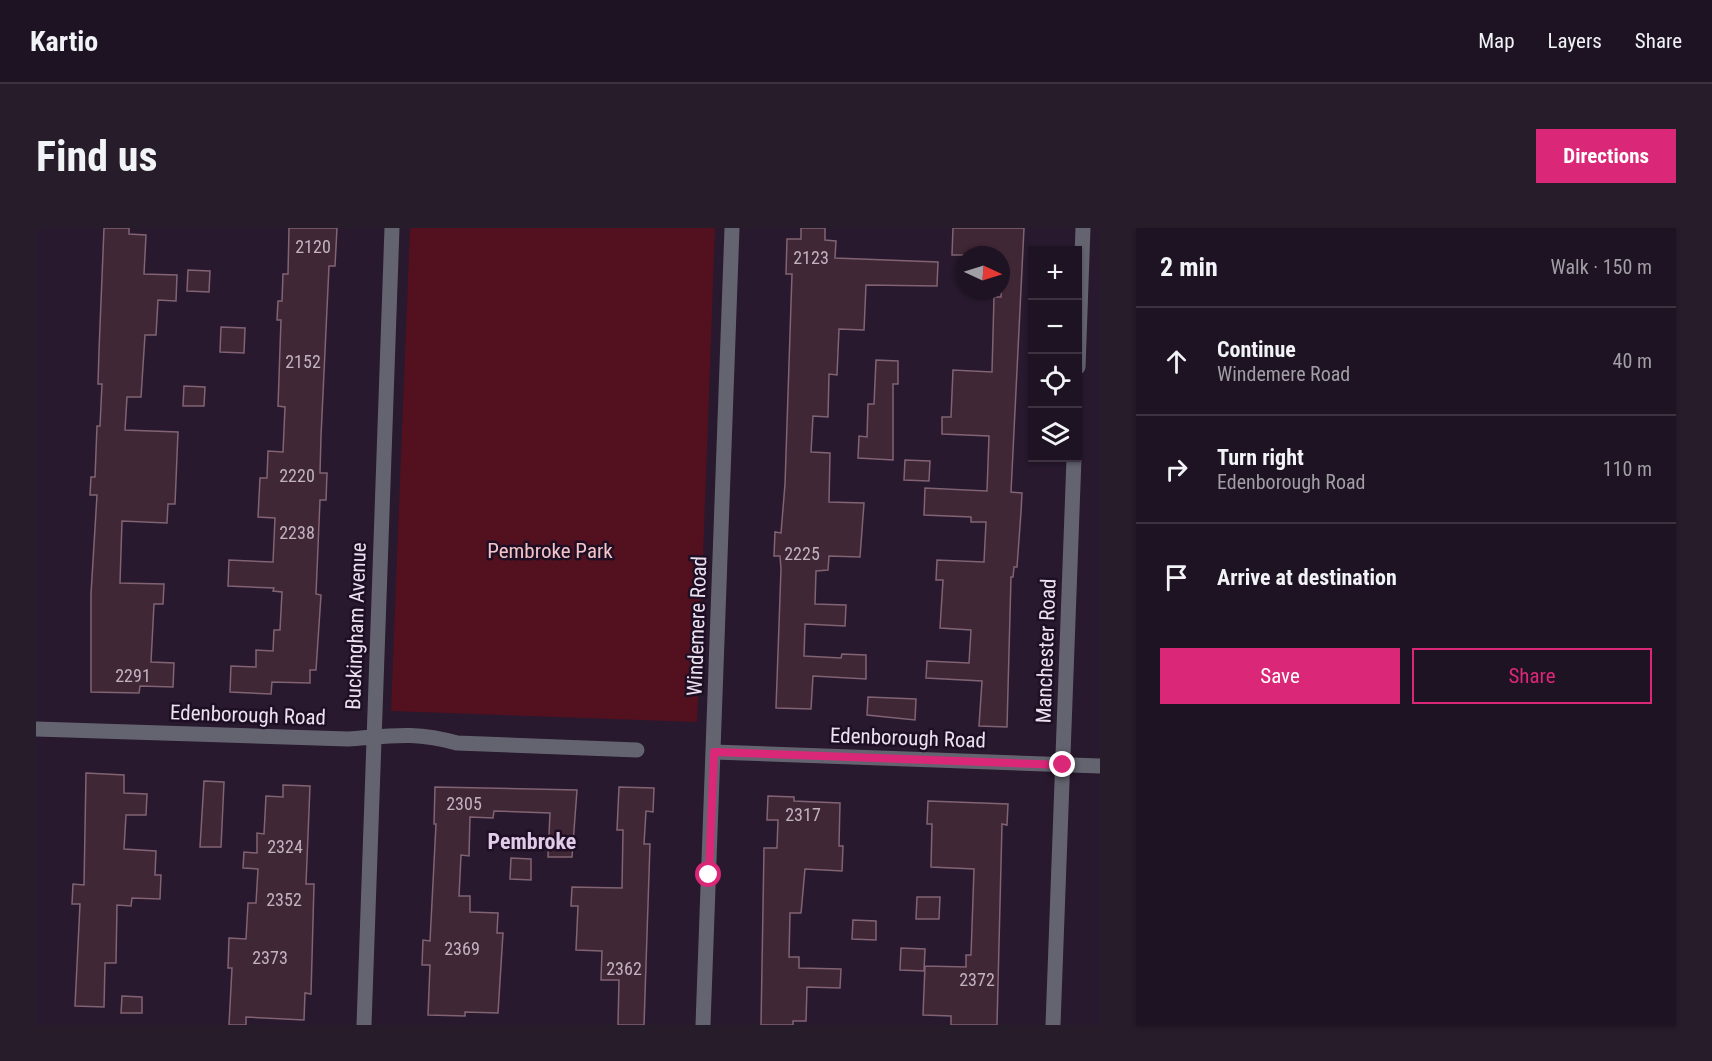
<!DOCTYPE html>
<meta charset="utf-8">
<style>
body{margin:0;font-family:"Roboto Condensed",sans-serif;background:#261c2a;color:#f1f3f6}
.controls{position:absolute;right:18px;top:18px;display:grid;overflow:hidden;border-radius:0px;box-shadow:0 2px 4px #0004}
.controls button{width:54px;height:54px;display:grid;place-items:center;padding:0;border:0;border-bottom:2px solid #3c3240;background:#1e1322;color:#f1f3f6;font:30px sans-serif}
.compass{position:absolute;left:920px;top:18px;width:54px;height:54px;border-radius:50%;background:#1e1322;box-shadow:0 2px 4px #0004;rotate:94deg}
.stop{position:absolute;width:18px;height:18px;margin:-14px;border:4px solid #db2777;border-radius:50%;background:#fff}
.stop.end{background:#db2777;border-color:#fff;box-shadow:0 2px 6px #0008}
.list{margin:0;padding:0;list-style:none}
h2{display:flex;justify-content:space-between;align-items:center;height:78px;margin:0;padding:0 24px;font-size:26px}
h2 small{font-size:20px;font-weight:400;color:#a19ea5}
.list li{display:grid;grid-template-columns:39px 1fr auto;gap:18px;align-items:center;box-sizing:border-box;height:108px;padding:0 24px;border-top:2px solid #3c3240}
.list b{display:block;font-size:22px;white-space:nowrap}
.list p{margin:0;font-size:20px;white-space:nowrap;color:#a19ea5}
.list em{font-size:20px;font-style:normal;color:#a19ea5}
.actions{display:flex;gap:12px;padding:18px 24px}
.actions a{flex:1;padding:14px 0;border:2px solid #db2777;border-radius:0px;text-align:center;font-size:21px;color:#db2777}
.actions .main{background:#db2777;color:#fff}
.icon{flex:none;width:33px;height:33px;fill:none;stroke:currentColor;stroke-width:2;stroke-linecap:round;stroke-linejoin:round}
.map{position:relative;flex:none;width:1064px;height:797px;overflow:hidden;border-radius:0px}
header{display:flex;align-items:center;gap:36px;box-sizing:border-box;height:84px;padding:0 30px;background:#1e1322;border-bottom:2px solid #3c3240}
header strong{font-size:28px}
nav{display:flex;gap:33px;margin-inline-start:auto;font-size:21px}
.intro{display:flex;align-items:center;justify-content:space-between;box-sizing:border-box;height:144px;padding:0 36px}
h1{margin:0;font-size:42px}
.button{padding:15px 27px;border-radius:0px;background:#db2777;color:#fff;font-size:21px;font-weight:700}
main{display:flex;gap:36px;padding:0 36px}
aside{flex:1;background:#1e1322;border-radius:0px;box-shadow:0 2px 4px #0004}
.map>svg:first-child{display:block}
.green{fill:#53111f}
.building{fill:#402735;stroke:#816373;stroke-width:1.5}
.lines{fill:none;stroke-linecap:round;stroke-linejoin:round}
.minor{stroke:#646471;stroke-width:15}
.route{stroke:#db2777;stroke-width:8}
.labels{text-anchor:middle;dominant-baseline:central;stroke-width:5;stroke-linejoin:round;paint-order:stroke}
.number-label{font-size:18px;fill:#c0b2c0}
.park-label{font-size:21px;fill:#f5c3c7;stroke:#1e0f24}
.street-label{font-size:21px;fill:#ebe1ef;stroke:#1e0f24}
.neighbourhood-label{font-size:22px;font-weight:bold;fill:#e0cbe8;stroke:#1e0f24}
</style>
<header>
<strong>Kartio</strong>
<nav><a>Map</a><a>Layers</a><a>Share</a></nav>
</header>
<div class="intro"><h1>Find us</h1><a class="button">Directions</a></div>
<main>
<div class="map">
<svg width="1064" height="797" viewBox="0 0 1064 797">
<rect width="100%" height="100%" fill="#28192e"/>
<!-- green -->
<path class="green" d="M 374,0 L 679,0 L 661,494 L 355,483 Z"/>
<!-- building -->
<path class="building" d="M 68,0 L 93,0 L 93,6 L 110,7 L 108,46 L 141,47 L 140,73 L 122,72 L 120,107 L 109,107 L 105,169 L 91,169 L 89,202 L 142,204 L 139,276 L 132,276 L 131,295 L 86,293 L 84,355 L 128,356 L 127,376 L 118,376 L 115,434 L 138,435 L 137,459 L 104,458 L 103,465 L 55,464 L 55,366 L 61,267 L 54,267 L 55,249 L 59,249 L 61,198 L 64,198 L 66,156 L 62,156 L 63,123 Z
M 253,0 L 301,0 L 299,38 L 293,38 L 285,208 L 284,245 L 291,245 L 290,272 L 284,272 L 280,366 L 285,367 L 280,442 L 274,442 L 274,455 L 236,454 L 235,466 L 194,464 L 195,438 L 220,439 L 220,422 L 237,423 L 238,402 L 244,402 L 246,364 L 237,363 L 238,360 L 192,358 L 193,332 L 237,334 L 239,290 L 222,289 L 224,250 L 231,250 L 232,223 L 247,224 L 249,179 L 242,178 L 245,92 L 241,92 L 242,73 L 246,73 L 247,46 L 252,46 Z
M 765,0 L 789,0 L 789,12 L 800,13 L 799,30 L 902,34 L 901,58 L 830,57 L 828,102 L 803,101 L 801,147 L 793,146 L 792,189 L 777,188 L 775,224 L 794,225 L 793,274 L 828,275 L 824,329 L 793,328 L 792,342 L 780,343 L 779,376 L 810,377 L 809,398 L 769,396 L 768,428 L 805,430 L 806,426 L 830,427 L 830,451 L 777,448 L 775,481 L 740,480 L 745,341 L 744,328 L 738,328 L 739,304 L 745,305 L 749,256 L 756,46 L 750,46 L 751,11 L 765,11 Z
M 917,0 L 988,0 L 975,264 L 986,265 L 985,284 L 981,339 L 978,339 L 977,349 L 975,349 L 971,499 L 943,498 L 946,453 L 890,450 L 891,433 L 933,435 L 935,402 L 904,400 L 907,352 L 900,352 L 901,332 L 948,334 L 950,294 L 935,294 L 935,289 L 888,287 L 889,260 L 951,263 L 953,208 L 906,206 L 906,189 L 915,189 L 917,142 L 956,144 L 958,69 L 965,69 L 965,27 L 916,27 Z
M 152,42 L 174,43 L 173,64 L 151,63 Z
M 185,99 L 209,100 L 208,125 L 184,124 Z
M 840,132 L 862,133 L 862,156 L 857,156 L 857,232 L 822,230 L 823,208 L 831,209 L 832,176 L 838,176 Z
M 148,158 L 169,159 L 168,178 L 147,178 Z
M 869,232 L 894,233 L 893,253 L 868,252 Z
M 832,469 L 880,471 L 879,492 L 831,487 Z
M 50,545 L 88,547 L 88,565 L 111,566 L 110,587 L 90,587 L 88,621 L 120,623 L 119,647 L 125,647 L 124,671 L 96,670 L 95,678 L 81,677 L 80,735 L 69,735 L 68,779 L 39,778 L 44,676 L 36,676 L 37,656 L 48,657 Z
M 168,553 L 188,554 L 185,619 L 164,619 Z
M 247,557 L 274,558 L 270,656 L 278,656 L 275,766 L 269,765 L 268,792 L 210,789 L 210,797 L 193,797 L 196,740 L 192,740 L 193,710 L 210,711 L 212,675 L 220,675 L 222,641 L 207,640 L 208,624 L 221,625 L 221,605 L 228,606 L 230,568 L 247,569 Z
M 399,559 L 541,562 L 536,629 L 512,629 L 514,585 L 458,583 L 457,590 L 434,589 L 433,628 L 425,627 L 423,668 L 434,668 L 434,684 L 462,685 L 461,705 L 467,705 L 462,785 L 429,784 L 429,788 L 392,787 L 394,737 L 386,737 L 387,712 L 394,713 L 400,596 L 398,596 Z
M 583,559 L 618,560 L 617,584 L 610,583 L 608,616 L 614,616 L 608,797 L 582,797 L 583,752 L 565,752 L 566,723 L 540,722 L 542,678 L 535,678 L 536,659 L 586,660 L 587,602 L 581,602 Z
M 732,568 L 758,569 L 758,573 L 804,575 L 803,618 L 807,618 L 806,643 L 769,641 L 765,685 L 754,685 L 753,729 L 763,729 L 763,740 L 805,741 L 804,760 L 771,759 L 770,793 L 757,793 L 757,797 L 725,797 L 728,620 L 741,620 L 742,592 L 731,592 Z
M 892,573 L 972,576 L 971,597 L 966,596 L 961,797 L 915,797 L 915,788 L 887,787 L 889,738 L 930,739 L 930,727 L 935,727 L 938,641 L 895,639 L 896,596 L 891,596 Z
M 475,630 L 495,631 L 495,652 L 474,651 Z
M 881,669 L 904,669 L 903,691 L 880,691 Z
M 817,692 L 840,693 L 840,712 L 816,711 Z
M 865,720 L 889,721 L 888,743 L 864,742 Z
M 86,768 L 106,769 L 106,785 L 85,785 Z"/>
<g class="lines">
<!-- minor -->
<path class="minor" d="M 1042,139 L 1047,0
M 0,501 L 312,511 C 354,508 379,503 421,515 L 601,522
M 678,524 L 1064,538
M 328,797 L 356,0
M 667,797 L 696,0
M 1017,797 L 1038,230"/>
</g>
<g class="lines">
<!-- route -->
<path class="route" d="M 673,647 L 678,524 L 1027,537"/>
</g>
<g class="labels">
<!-- number labels -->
<g class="number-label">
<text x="277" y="18">2120</text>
<text x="775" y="29">2123</text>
<text x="267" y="133">2152</text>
<text x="261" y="247">2220</text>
<text x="261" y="304">2238</text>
<text x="766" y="325">2225</text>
<text x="97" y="447">2291</text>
<text x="428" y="575">2305</text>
<text x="767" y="586">2317</text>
<text x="249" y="618">2324</text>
<text x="248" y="671">2352</text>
<text x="426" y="720">2369</text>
<text x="234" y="729">2373</text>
<text x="588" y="740">2362</text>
<text x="941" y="751">2372</text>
</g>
<!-- park labels -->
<g class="park-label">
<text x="514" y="323">Pembroke Park</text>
</g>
<!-- street labels -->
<g class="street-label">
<text transform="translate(320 398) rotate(-88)">Buckingham Avenue</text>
<text transform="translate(661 398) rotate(-88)">Windemere Road</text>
<text transform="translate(1010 423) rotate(-88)">Manchester Road</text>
<text transform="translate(212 487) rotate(2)">Edenborough Road</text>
<text transform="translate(872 510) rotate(2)">Edenborough Road</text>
</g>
<!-- neighbourhood labels -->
<g class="neighbourhood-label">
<text x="496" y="613">Pembroke</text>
</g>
</g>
</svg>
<div class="controls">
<button>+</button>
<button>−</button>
<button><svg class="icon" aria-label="locate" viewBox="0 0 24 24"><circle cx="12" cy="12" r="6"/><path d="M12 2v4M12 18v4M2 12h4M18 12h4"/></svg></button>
<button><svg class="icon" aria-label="layers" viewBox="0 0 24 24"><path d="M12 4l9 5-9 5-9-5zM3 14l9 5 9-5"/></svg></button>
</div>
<svg class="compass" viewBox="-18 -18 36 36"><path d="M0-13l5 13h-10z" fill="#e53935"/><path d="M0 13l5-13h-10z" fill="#a19ea5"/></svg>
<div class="stop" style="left:673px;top:647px"></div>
<div class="stop end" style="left:1027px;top:537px"></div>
</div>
<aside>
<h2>2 min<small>Walk · 150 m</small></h2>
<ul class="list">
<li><svg class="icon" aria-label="ahead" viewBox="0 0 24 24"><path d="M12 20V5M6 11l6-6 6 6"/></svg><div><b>Continue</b><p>Windemere Road</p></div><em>40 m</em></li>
<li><svg class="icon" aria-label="right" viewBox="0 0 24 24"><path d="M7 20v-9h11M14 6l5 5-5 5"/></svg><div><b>Turn right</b><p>Edenborough Road</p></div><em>110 m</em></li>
<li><svg class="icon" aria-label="arrive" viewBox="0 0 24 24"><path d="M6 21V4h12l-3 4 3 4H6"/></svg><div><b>Arrive at destination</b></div></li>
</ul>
<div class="actions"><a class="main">Save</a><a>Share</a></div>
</aside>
</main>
